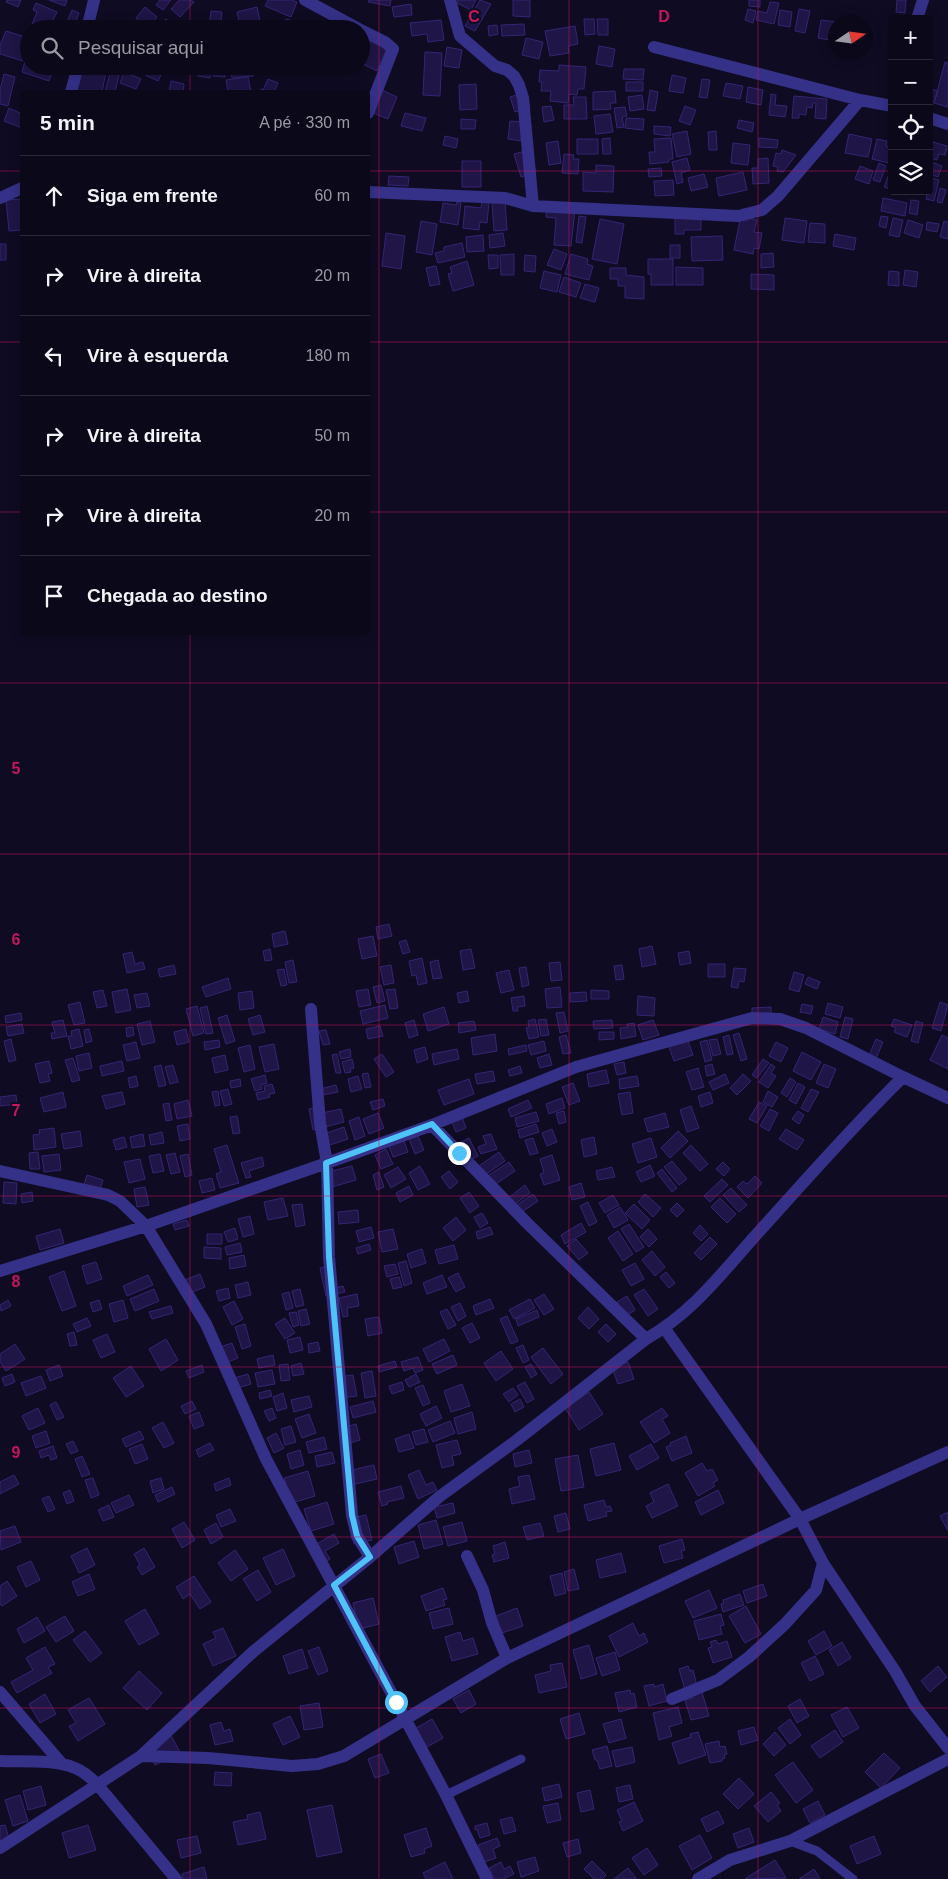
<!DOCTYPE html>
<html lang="pt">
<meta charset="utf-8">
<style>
body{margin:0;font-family:Helvetica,sans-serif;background:#141123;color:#f1f3f6}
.controls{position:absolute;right:15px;top:15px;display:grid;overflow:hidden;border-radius:5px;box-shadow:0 2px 12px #0003}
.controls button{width:45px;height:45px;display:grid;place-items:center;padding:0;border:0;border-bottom:1px solid #2b2939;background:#0b081a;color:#f1f3f6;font:25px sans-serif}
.compass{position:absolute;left:828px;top:15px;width:45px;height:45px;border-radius:50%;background:#0b081a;box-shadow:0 2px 12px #0003;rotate:77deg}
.stop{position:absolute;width:15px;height:15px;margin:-11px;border:4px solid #4fc3f7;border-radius:50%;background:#fff}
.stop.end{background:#4fc3f7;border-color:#fff;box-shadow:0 1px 5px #0008}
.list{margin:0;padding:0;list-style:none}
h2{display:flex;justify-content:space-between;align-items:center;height:65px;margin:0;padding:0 20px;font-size:21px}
h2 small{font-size:16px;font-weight:400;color:#9a9aa2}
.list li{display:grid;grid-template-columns:32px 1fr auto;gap:15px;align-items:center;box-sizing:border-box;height:80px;padding:0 20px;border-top:1px solid #2b2939}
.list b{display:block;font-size:19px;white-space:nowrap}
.list em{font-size:16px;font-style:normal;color:#9a9aa2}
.icon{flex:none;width:28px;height:28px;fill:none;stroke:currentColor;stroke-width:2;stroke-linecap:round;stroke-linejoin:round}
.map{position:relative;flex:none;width:948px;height:1879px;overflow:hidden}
.search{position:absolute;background:#0b081a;box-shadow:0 2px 12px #0003;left:20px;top:20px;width:350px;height:55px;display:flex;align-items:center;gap:12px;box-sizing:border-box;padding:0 18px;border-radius:28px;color:#9a9aa2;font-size:19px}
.panel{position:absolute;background:#0b081a;box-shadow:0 2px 12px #0003;left:20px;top:90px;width:350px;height:545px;border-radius:5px}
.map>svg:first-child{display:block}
.building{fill:#1f1546;stroke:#352575}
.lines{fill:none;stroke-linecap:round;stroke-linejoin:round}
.lane{stroke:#353188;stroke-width:9}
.street{stroke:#353188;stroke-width:12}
.route{stroke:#4fc3f7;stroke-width:6}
.grid{fill:none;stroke:#c2185b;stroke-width:1;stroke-opacity:0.55}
.grid-label{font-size:16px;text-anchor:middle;font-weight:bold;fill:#c2185b;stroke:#0f0b23;stroke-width:4;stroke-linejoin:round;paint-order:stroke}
</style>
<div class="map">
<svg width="948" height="1879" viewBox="0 0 948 1879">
<rect width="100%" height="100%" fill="#0f0b23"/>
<!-- building -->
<path class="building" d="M 7,0 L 21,0 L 18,7 L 6,2 Z
M 49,0 L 67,0 L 65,6 Z
M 160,0 L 171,0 L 163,10 L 156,5 Z
M 179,0 L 191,0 L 194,2 L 180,17 L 171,9 Z
M 268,0 L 292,0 L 297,2 L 291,17 L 265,6 Z
M 369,0 L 391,0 L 390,6 L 368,2 Z
M 458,0 L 476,0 L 471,10 L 457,3 Z
M 480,0 L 491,4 L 475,31 L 465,26 Z
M 513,0 L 530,0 L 530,17 L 513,16 Z
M 749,0 L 760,0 L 760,7 L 749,6 Z
M 897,0 L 906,0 L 905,13 L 896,12 Z
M 770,2 L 779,3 L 774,24 L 756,20 L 758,11 L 767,13 Z
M 36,3 L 57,12 L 49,29 L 43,29 L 32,24 L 37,12 L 33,10 Z
M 411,4 L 412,15 L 394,17 L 392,7 Z
M 145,7 L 157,17 L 148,28 L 136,18 Z
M 257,7 L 262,29 L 241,29 L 237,12 Z
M 748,9 L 756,11 L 753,23 L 745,20 Z
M 799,9 L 810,11 L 805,33 L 795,31 Z
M 72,10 L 79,13 L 74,27 L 66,24 Z
M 780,10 L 792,12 L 790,27 L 778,25 Z
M 211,11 L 222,12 L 220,29 L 202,29 L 203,25 L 209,26 Z
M 166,19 L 171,25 L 167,29 L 161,29 L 158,25 Z
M 286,19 L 297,22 L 296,27 L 292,26 L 291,29 L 284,28 Z
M 584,19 L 594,19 L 595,34 L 585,35 Z
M 597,19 L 608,19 L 608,35 L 598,35 Z
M 441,20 L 444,40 L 428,42 L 427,34 L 412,36 L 410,23 Z
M 821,20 L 836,22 L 836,41 L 818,38 Z
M 524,24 L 525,35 L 502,36 L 501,25 Z
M 497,25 L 498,34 L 489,36 L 488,26 Z
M 575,26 L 578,44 L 568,46 L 569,53 L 550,56 L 545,31 Z
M 6,31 L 29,38 L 23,61 L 0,54 L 0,45 Z
M 361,37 L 387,49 L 377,71 L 361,63 Z
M 526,38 L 543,42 L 539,59 L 522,55 Z
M 599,46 L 615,49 L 612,67 L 596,64 Z
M 447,47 L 462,50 L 459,68 L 444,66 Z
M 425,52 L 442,53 L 440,96 L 423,95 Z
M 26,58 L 29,58 L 29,66 L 54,67 L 49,81 L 22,72 Z
M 945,62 L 948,63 L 948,107 L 934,103 Z
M 559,65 L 586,67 L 584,89 L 578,89 L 577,95 L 569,94 L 568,103 L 550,101 L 551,91 L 541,91 L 542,82 L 539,82 L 540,70 L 559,71 Z
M 150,66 L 174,66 L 171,72 L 164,69 L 158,81 L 145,75 Z
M 199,66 L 211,66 L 210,78 L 198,76 Z
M 214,66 L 225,66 L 225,77 L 213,76 Z
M 230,66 L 252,66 L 253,76 L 232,78 Z
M 81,68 L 106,72 L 102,92 L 76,92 Z
M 624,69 L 644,69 L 643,80 L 623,79 Z
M 124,72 L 141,79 L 136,89 L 120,83 Z
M 110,73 L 119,75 L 115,92 L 105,92 Z
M 4,74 L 15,77 L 8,106 L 0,104 L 0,90 Z
M 672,75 L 686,78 L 683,93 L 669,91 Z
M 248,77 L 251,92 L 228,92 L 226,80 Z
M 268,79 L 278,83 L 274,92 L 259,92 L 261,89 L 263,90 Z
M 702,79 L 710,80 L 707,98 L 699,97 Z
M 171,81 L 184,84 L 183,92 L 169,92 Z
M 626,82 L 643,82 L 643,91 L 626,91 Z
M 726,83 L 743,86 L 740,99 L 723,96 Z
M 476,84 L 477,109 L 460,110 L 459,85 Z
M 748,87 L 763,90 L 761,105 L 746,102 Z
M 929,88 L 938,91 L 934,103 L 929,102 Z
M 382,90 L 397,97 L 388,119 L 373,113 Z
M 650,90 L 658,92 L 655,111 L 647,110 Z
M 615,91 L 616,103 L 610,103 L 611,109 L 593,110 L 593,92 Z
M 526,92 L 530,108 L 515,112 L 510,97 Z
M 771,94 L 776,95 L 775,105 L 787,106 L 785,117 L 769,115 Z
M 642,95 L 644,109 L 630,111 L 628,97 Z
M 794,96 L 827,99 L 826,119 L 815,118 L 816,103 L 813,103 L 812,108 L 807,107 L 806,115 L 799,114 L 799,118 L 792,118 Z
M 573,97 L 586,97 L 587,119 L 564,119 L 564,105 L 574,105 Z
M 551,106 L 554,120 L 544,122 L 542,107 Z
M 685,106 L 696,110 L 690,125 L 679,121 Z
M 625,107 L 627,116 L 622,117 L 624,127 L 617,128 L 614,108 Z
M 9,108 L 22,114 L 22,128 L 4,121 Z
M 405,113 L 426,118 L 422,131 L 401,126 Z
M 610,114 L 613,132 L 596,134 L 594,116 Z
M 626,118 L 644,119 L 643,130 L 625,128 Z
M 461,119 L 476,120 L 475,129 L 461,129 Z
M 739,120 L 754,123 L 752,132 L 737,128 Z
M 510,121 L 523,122 L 521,141 L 508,139 Z
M 654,126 L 671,127 L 670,136 L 654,134 Z
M 687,131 L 691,154 L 677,157 L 672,134 Z
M 716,131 L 717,150 L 709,150 L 708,132 Z
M 849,134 L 872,139 L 868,157 L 845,153 Z
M 445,136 L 458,139 L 456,148 L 443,145 Z
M 610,138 L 611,154 L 603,154 L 602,139 Z
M 671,138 L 673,159 L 669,159 L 669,162 L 650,164 L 649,152 L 655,152 L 654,139 Z
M 759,138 L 778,140 L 777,148 L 759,147 Z
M 577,139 L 598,139 L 598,154 L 577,154 Z
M 877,139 L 887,141 L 886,146 L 892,147 L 889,163 L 872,159 Z
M 558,141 L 561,163 L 549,165 L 546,143 Z
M 933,142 L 947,146 L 945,155 L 939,154 L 937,160 L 929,158 Z
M 733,143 L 750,145 L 748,165 L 731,163 Z
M 529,150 L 536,172 L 521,177 L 514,154 Z
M 782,150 L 796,155 L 783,172 L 777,171 L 778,167 L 773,166 L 776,153 L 781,154 Z
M 564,154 L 574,155 L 573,159 L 579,159 L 578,174 L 562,173 Z
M 687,158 L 690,170 L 681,173 L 683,182 L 677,184 L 672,162 Z
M 768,158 L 769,183 L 753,184 L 752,168 L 758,168 L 758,159 Z
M 462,161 L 481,161 L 481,187 L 462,187 Z
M 929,161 L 942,166 L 938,177 L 929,174 Z
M 879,163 L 886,166 L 880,182 L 873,180 Z
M 596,165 L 614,166 L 613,192 L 583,191 L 583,172 L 596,173 Z
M 860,166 L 873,171 L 869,184 L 855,179 Z
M 892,166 L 892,190 L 884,187 Z
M 661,168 L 662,176 L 649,177 L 648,169 Z
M 743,172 L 747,190 L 719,196 L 716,178 Z
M 704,174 L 708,187 L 691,191 L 688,178 Z
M 389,176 L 409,177 L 408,186 L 388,185 Z
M 931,178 L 939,180 L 934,201 L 926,199 Z
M 673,180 L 674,195 L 655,196 L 654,181 Z
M 940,188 L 946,190 L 942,203 L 937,202 Z
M 883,198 L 907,203 L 905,216 L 881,211 Z
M 22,199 L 22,230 L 9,231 L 6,200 Z
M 911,200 L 919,201 L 917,215 L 909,213 Z
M 457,202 L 461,203 L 458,225 L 440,222 L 443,203 L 456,205 Z
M 482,202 L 489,203 L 487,223 L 480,222 L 479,230 L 463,228 L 465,206 L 481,208 Z
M 505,202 L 507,230 L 494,231 L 492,203 Z
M 547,207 L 575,210 L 571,246 L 554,245 L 556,218 L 546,217 Z
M 579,216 L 586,217 L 582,243 L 576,242 Z
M 675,216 L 701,217 L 701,230 L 684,230 L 684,234 L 675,234 Z
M 881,216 L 888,217 L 886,228 L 879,226 Z
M 748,218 L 757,220 L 754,232 L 762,233 L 759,249 L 754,248 L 753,254 L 734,250 L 740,220 L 747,221 Z
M 785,218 L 807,221 L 804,243 L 782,240 Z
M 893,218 L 903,220 L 899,237 L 889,235 Z
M 600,219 L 624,224 L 617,264 L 592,259 Z
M 908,220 L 923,225 L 919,238 L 904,233 Z
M 421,221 L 437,224 L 432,255 L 416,252 Z
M 944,221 L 948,222 L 948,239 L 940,237 Z
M 927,222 L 939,224 L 937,232 L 926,230 Z
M 810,223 L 825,224 L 825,243 L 808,242 Z
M 386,233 L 405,236 L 401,269 L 382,266 Z
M 503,233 L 505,246 L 490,248 L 489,235 Z
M 835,234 L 856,238 L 854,250 L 833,246 Z
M 483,235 L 484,251 L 467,252 L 466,237 Z
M 722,236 L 723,260 L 692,261 L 691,237 Z
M 462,243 L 465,257 L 438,263 L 435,253 L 444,251 L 444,247 Z
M 0,244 L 6,244 L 6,260 L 0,260 Z
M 670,245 L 680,245 L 680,258 L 670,258 Z
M 554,249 L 567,254 L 561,270 L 547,265 Z
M 773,253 L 774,267 L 761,268 L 761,254 Z
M 514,254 L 514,275 L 501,275 L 500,255 Z
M 571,254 L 588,259 L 587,264 L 593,266 L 589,280 L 565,274 Z
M 488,255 L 498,255 L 498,268 L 489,269 Z
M 525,255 L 536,256 L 535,272 L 524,271 Z
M 648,259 L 673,259 L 673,285 L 651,285 L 651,274 L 648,274 Z
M 467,261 L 474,285 L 453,291 L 448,274 L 452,273 L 450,267 Z
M 436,266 L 440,284 L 430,286 L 426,268 Z
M 676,267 L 703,268 L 703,285 L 676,285 Z
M 610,268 L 626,268 L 626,275 L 644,277 L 644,299 L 625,298 L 625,286 L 618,286 L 618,279 L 610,279 Z
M 905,270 L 918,272 L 916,287 L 903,285 Z
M 544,271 L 561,275 L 557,292 L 540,288 Z
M 889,271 L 899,272 L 899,286 L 888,285 Z
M 751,274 L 774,275 L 774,290 L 751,289 Z
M 564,277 L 581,283 L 576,297 L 559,292 Z
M 585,284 L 599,288 L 595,302 L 580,298 Z
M 389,924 L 392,936 L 378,939 L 376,927 Z
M 285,931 L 288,944 L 274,947 L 272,934 Z
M 373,936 L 377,956 L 362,959 L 358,939 Z
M 406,940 L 410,952 L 403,954 L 399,942 Z
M 652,946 L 656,964 L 642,967 L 639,949 Z
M 270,949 L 272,960 L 265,961 L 263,951 Z
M 471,949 L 475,968 L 463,970 L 460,951 Z
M 689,951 L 691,963 L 680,965 L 678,953 Z
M 132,952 L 135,964 L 143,962 L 145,969 L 127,973 L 123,954 Z
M 422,958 L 427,983 L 418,985 L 416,975 L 412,976 L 409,961 Z
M 293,960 L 297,982 L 289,983 L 285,962 Z
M 438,960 L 442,978 L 433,979 L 430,962 Z
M 560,962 L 562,980 L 551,981 L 549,963 Z
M 708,964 L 725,964 L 725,977 L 708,977 Z
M 174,965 L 176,974 L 160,977 L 158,969 Z
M 391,965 L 394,983 L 384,985 L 380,967 Z
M 622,965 L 624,979 L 616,980 L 614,966 Z
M 526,967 L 529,985 L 522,987 L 519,968 Z
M 734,968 L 746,969 L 744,982 L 739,981 L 738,988 L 731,987 Z
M 284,969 L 287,985 L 281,986 L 277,970 Z
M 509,970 L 514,990 L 501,993 L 496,973 Z
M 794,972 L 804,975 L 799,992 L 789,989 Z
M 808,977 L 820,982 L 817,989 L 805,984 Z
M 228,978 L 231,989 L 206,997 L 202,987 Z
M 381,985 L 385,1001 L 377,1003 L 373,987 Z
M 560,987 L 562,1007 L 547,1008 L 545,989 Z
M 127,989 L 131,1010 L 116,1013 L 112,992 Z
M 368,989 L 371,1005 L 359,1007 L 356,991 Z
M 395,989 L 398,1008 L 390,1009 L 386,990 Z
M 103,990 L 107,1006 L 97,1008 L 93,992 Z
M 591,990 L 609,991 L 609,999 L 591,999 Z
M 252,991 L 254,1008 L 240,1010 L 238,993 Z
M 467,991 L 469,1001 L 459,1003 L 457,993 Z
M 586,992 L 587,1001 L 570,1002 L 570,993 Z
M 147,993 L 150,1006 L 137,1008 L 134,995 Z
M 524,996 L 525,1006 L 517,1007 L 518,1011 L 513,1011 L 511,998 Z
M 638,996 L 655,998 L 654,1016 L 637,1015 Z
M 80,1002 L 85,1023 L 74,1025 L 68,1005 Z
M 940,1002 L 948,1005 L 941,1031 L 932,1028 Z
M 828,1003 L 843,1007 L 840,1018 L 825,1014 Z
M 802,1004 L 813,1006 L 811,1014 L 800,1012 Z
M 385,1005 L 388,1018 L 363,1024 L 360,1011 Z
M 197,1006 L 204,1033 L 193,1036 L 186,1009 Z
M 207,1006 L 213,1033 L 206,1034 L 200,1008 Z
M 444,1007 L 449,1024 L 428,1031 L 423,1014 Z
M 771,1007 L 771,1017 L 752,1017 L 752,1008 Z
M 564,1012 L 568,1031 L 560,1033 L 556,1013 Z
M 21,1013 L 22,1020 L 6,1023 L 5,1016 Z
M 227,1015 L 235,1041 L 226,1044 L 218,1018 Z
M 260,1015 L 265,1032 L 253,1035 L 248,1019 Z
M 823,1017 L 838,1022 L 835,1034 L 819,1029 Z
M 845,1017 L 853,1019 L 848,1039 L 840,1037 Z
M 535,1019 L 539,1037 L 529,1039 L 526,1028 L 529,1027 L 528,1021 Z
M 546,1019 L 549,1035 L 541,1036 L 538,1020 Z
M 894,1019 L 912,1025 L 907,1037 L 894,1032 L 896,1028 L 891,1026 Z
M 63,1020 L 67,1036 L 52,1039 L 51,1033 L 55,1033 L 52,1022 Z
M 414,1020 L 418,1035 L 409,1038 L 405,1023 Z
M 612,1020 L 613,1028 L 594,1029 L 593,1021 Z
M 653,1020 L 659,1035 L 643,1040 L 638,1025 Z
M 150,1021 L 155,1042 L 142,1045 L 137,1024 Z
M 474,1021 L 476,1030 L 459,1033 L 458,1023 Z
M 916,1021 L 923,1023 L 918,1043 L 911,1041 Z
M 634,1023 L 636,1036 L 621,1039 L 620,1028 L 628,1027 L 627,1024 Z
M 22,1024 L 24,1033 L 8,1036 L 6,1027 Z
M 380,1026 L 383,1036 L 368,1039 L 366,1029 Z
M 133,1027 L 134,1035 L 127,1037 L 126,1028 Z
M 79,1029 L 83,1046 L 71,1049 L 68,1036 L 72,1036 L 71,1031 Z
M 89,1029 L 92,1041 L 86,1043 L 84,1030 Z
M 186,1029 L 189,1042 L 177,1045 L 174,1032 Z
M 326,1030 L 330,1044 L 323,1045 L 319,1031 Z
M 599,1032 L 614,1032 L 614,1039 L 599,1040 Z
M 739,1033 L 747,1059 L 741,1061 L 733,1035 Z
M 495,1034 L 497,1051 L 473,1055 L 471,1038 Z
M 566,1035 L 571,1053 L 563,1054 L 559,1037 Z
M 729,1035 L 733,1054 L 727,1055 L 723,1037 Z
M 942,1035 L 948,1038 L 948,1069 L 930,1060 Z
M 11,1039 L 16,1060 L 9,1062 L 4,1041 Z
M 717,1039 L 721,1054 L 713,1056 L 709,1040 Z
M 876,1039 L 883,1042 L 875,1061 L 868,1058 Z
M 219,1040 L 220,1047 L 205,1050 L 204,1042 Z
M 707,1040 L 712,1060 L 705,1062 L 700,1042 Z
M 544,1041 L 546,1051 L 531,1055 L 528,1045 Z
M 688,1041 L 693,1055 L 674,1061 L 669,1047 Z
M 136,1042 L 140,1058 L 127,1061 L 123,1045 Z
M 776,1042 L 788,1048 L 781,1062 L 769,1056 Z
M 274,1044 L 279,1069 L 265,1072 L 259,1047 Z
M 250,1045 L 255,1069 L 244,1072 L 238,1048 Z
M 526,1045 L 527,1051 L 509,1055 L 508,1049 Z
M 425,1047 L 428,1059 L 417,1063 L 414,1050 Z
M 350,1049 L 351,1057 L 341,1059 L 339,1052 Z
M 457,1049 L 459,1059 L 434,1065 L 432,1054 Z
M 802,1052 L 821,1062 L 811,1080 L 793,1071 Z
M 89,1053 L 92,1068 L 79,1071 L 76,1056 Z
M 337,1054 L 341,1073 L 336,1073 L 332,1055 Z
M 382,1054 L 394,1072 L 386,1077 L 374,1059 Z
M 549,1054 L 552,1065 L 540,1068 L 537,1058 Z
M 225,1055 L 228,1070 L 215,1073 L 212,1058 Z
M 73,1058 L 80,1080 L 72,1082 L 65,1060 Z
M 352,1059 L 354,1068 L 350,1069 L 351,1072 L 345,1073 L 342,1062 Z
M 763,1059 L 769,1063 L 757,1078 L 752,1075 Z
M 49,1061 L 52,1073 L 48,1074 L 50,1081 L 40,1083 L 35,1064 Z
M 122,1061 L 124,1071 L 102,1076 L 100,1066 Z
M 624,1062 L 626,1073 L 617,1075 L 614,1064 Z
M 712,1064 L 715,1074 L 707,1076 L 705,1066 Z
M 771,1064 L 775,1067 L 771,1073 L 776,1076 L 768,1088 L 759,1082 Z
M 824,1064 L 836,1069 L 828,1088 L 816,1083 Z
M 161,1065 L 166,1085 L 159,1087 L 154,1067 Z
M 173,1065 L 178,1082 L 170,1084 L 165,1067 Z
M 520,1066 L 522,1073 L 510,1076 L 508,1070 Z
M 698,1068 L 704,1087 L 692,1090 L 686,1072 Z
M 606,1070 L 609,1083 L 589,1087 L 587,1074 Z
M 493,1071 L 495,1081 L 477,1084 L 475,1074 Z
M 368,1073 L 371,1087 L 365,1088 L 362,1074 Z
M 725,1074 L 729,1083 L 713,1090 L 709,1082 Z
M 743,1074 L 751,1081 L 737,1095 L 730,1088 Z
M 265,1075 L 267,1083 L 261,1085 L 262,1089 L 255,1091 L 251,1079 Z
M 136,1076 L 138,1086 L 130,1088 L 128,1078 Z
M 358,1076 L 362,1089 L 351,1092 L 348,1079 Z
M 637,1076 L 639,1086 L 620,1089 L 619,1079 Z
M 790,1078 L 796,1082 L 787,1097 L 781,1093 Z
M 240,1079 L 241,1086 L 231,1088 L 230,1081 Z
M 469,1079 L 474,1094 L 444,1105 L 438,1090 Z
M 573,1083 L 580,1101 L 569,1105 L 562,1087 Z
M 798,1083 L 805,1087 L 796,1104 L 789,1100 Z
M 272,1084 L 275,1093 L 269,1094 L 270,1097 L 258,1100 L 256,1093 L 265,1091 L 264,1086 Z
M 336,1085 L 338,1092 L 317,1096 L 316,1090 Z
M 228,1089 L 232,1104 L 224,1106 L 220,1091 Z
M 811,1089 L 819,1092 L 808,1112 L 801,1108 Z
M 218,1091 L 220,1105 L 215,1106 L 212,1092 Z
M 768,1091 L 778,1097 L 772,1107 L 763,1102 Z
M 63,1092 L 66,1107 L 44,1112 L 40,1098 Z
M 122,1092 L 125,1104 L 106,1109 L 102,1096 Z
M 630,1092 L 633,1113 L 622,1115 L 618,1094 Z
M 710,1092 L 713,1103 L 701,1107 L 698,1096 Z
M 16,1095 L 17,1104 L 0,1106 L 0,1097 Z
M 562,1098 L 565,1108 L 549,1114 L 546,1104 Z
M 383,1099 L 385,1106 L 373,1110 L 370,1102 Z
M 188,1100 L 192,1116 L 177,1119 L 174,1104 Z
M 528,1100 L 532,1108 L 511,1117 L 508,1109 Z
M 759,1102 L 767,1106 L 757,1123 L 749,1119 Z
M 169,1103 L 172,1120 L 166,1121 L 163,1104 Z
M 320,1106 L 322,1113 L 341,1109 L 344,1122 L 313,1130 L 309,1109 Z
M 691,1106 L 699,1128 L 687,1132 L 680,1110 Z
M 770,1109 L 778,1113 L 769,1131 L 760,1126 Z
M 564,1111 L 566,1122 L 559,1124 L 556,1113 Z
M 798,1111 L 804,1115 L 799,1124 L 792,1119 Z
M 536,1112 L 539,1121 L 517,1127 L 515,1118 Z
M 378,1113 L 384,1128 L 369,1134 L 363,1119 Z
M 665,1113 L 669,1127 L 648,1132 L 644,1119 Z
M 461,1114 L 466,1128 L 456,1132 L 450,1118 Z
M 237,1116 L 240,1133 L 233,1134 L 230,1117 Z
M 359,1117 L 365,1136 L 355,1140 L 349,1121 Z
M 188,1124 L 190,1139 L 180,1141 L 177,1126 Z
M 536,1124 L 539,1132 L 520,1138 L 518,1130 Z
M 344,1127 L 348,1139 L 327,1146 L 324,1134 Z
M 54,1128 L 56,1147 L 34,1150 L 33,1135 L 40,1134 L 39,1130 Z
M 552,1129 L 557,1142 L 547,1146 L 542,1133 Z
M 786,1129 L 804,1140 L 797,1150 L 779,1139 Z
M 80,1131 L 82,1146 L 64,1149 L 61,1134 Z
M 678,1131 L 688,1141 L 670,1158 L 661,1148 Z
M 162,1132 L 164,1143 L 151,1145 L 149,1135 Z
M 143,1134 L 145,1146 L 132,1148 L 130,1137 Z
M 491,1134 L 497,1149 L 481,1154 L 478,1147 L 486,1144 L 483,1136 Z
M 418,1136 L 424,1150 L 415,1154 L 409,1139 Z
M 124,1137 L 127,1147 L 116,1150 L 113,1140 Z
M 594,1137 L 597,1154 L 584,1157 L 581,1140 Z
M 469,1138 L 478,1156 L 468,1161 L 459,1143 Z
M 533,1138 L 538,1153 L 530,1155 L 525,1140 Z
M 651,1138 L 657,1157 L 638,1163 L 632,1144 Z
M 404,1141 L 408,1152 L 393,1157 L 389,1146 Z
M 227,1145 L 239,1183 L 220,1188 L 216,1174 L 221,1172 L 214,1149 Z
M 691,1145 L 708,1164 L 700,1171 L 683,1153 Z
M 386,1149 L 393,1164 L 381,1169 L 375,1155 Z
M 38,1152 L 40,1169 L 30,1169 L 29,1153 Z
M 499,1152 L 505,1161 L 485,1175 L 479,1166 Z
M 175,1153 L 180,1172 L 171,1174 L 166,1155 Z
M 59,1154 L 61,1170 L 44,1172 L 42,1156 Z
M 160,1154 L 164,1171 L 153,1173 L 149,1156 Z
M 188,1154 L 192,1175 L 185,1177 L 180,1156 Z
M 552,1155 L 560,1180 L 544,1185 L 540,1174 L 544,1173 L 540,1159 Z
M 262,1157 L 264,1166 L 249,1171 L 251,1177 L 246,1178 L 241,1163 Z
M 140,1159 L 145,1179 L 129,1183 L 124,1162 Z
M 672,1161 L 687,1179 L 679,1185 L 664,1167 Z
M 509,1162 L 515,1171 L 493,1186 L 486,1177 Z
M 723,1162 L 730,1169 L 724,1176 L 716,1169 Z
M 650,1165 L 655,1176 L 641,1182 L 636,1172 Z
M 352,1166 L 356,1180 L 332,1187 L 328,1172 Z
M 420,1166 L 430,1184 L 418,1190 L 409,1173 Z
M 398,1167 L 406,1179 L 391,1188 L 384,1175 Z
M 612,1167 L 615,1177 L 598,1180 L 596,1171 Z
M 662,1169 L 677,1188 L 672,1192 L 657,1173 Z
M 449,1171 L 458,1182 L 450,1189 L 441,1177 Z
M 379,1172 L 384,1187 L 377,1190 L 373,1175 Z
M 87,1175 L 103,1180 L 99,1192 L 83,1187 Z
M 755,1176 L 762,1183 L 748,1198 L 737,1187 L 743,1181 L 747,1184 Z
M 212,1178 L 215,1190 L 202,1193 L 199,1181 Z
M 722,1179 L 728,1185 L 710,1202 L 704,1196 Z
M 4,1182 L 17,1183 L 16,1204 L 3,1203 Z
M 581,1183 L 585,1197 L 572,1200 L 569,1187 Z
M 525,1185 L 530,1193 L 512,1206 L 507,1199 Z
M 409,1186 L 413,1195 L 400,1202 L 396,1193 Z
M 145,1187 L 149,1205 L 137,1207 L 134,1189 Z
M 731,1188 L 747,1205 L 739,1212 L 723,1195 Z
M 32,1192 L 33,1201 L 22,1203 L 21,1194 Z
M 469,1192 L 479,1206 L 470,1213 L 460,1198 Z
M 533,1194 L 538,1201 L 519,1214 L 514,1207 Z
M 645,1194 L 661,1208 L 653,1217 L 638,1202 Z
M 613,1195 L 619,1205 L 605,1213 L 599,1203 Z
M 283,1198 L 288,1216 L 268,1220 L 264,1202 Z
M 720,1198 L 736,1214 L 727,1223 L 711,1207 Z
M 588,1202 L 597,1222 L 589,1226 L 580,1206 Z
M 677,1203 L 684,1210 L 677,1217 L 670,1210 Z
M 302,1204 L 305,1225 L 296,1227 L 292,1205 Z
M 634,1204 L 650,1220 L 642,1229 L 625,1213 Z
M 620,1207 L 628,1220 L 614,1228 L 607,1215 Z
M 358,1210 L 359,1222 L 339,1224 L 338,1212 Z
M 482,1213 L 488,1223 L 480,1228 L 474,1217 Z
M 250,1216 L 254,1234 L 243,1237 L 238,1219 Z
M 456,1217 L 466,1230 L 453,1241 L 443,1228 Z
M 187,1220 L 189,1226 L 175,1230 L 173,1224 Z
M 581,1223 L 586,1232 L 565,1244 L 561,1235 Z
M 629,1224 L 644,1247 L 636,1252 L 621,1229 Z
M 700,1225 L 708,1234 L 701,1241 L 693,1233 Z
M 371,1227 L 374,1238 L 359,1242 L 356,1231 Z
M 490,1227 L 493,1234 L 478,1239 L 476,1232 Z
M 235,1228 L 238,1239 L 228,1242 L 224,1232 Z
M 60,1229 L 64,1243 L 40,1250 L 36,1236 Z
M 393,1229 L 398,1249 L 382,1252 L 378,1232 Z
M 648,1229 L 657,1239 L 649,1247 L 640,1237 Z
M 618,1231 L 633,1254 L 623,1261 L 608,1238 Z
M 207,1234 L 222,1234 L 222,1244 L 207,1244 Z
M 710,1237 L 717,1244 L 701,1260 L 694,1253 Z
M 576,1239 L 588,1253 L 579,1260 L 567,1246 Z
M 240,1243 L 242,1252 L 227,1255 L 225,1247 Z
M 369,1244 L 371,1250 L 358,1254 L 356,1248 Z
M 454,1245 L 458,1259 L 439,1264 L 435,1250 Z
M 204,1247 L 221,1248 L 221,1259 L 204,1258 Z
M 422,1249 L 426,1263 L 411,1268 L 407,1254 Z
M 652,1251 L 665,1267 L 655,1276 L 642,1260 Z
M 244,1255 L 246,1266 L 230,1269 L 229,1258 Z
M 406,1261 L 412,1283 L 404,1286 L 398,1263 Z
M 96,1262 L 102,1279 L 87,1284 L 82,1266 Z
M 635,1263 L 644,1279 L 631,1286 L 622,1270 Z
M 395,1264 L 398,1274 L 387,1277 L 384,1266 Z
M 330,1266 L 335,1288 L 343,1286 L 345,1292 L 326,1296 L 320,1268 Z
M 64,1271 L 76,1306 L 62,1311 L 49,1277 Z
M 666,1272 L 675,1283 L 669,1288 L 660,1277 Z
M 458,1273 L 465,1287 L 456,1292 L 448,1278 Z
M 200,1274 L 205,1287 L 185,1295 L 180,1282 Z
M 148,1275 L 153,1285 L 127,1296 L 123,1286 Z
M 442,1275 L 447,1287 L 427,1294 L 423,1283 Z
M 399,1277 L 402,1287 L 393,1289 L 390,1279 Z
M 248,1282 L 251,1295 L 238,1298 L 235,1285 Z
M 228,1288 L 230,1298 L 219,1301 L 216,1291 Z
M 154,1289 L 159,1301 L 135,1311 L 130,1299 Z
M 300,1289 L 304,1305 L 296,1307 L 292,1291 Z
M 644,1289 L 658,1309 L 648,1316 L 634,1295 Z
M 289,1292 L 293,1308 L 286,1310 L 282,1294 Z
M 357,1294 L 359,1306 L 347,1308 L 348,1316 L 343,1317 L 339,1298 Z
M 544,1294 L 554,1309 L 544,1315 L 534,1300 Z
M 627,1296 L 635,1310 L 626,1316 L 617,1302 Z
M 490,1299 L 494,1308 L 476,1315 L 473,1306 Z
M 530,1299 L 535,1308 L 514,1319 L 509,1310 Z
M 8,1300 L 11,1306 L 1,1311 L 0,1305 Z
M 99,1300 L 102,1309 L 93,1312 L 90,1303 Z
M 123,1300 L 128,1318 L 114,1322 L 109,1304 Z
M 234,1301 L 243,1319 L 232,1325 L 223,1307 Z
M 460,1303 L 466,1316 L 458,1321 L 451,1307 Z
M 171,1306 L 173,1313 L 152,1319 L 149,1312 Z
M 588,1307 L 599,1319 L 589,1329 L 578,1318 Z
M 306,1309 L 310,1324 L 301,1326 L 298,1311 Z
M 447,1309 L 456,1325 L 448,1329 L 440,1312 Z
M 537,1310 L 539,1317 L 518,1326 L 516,1319 Z
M 296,1312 L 299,1325 L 293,1327 L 289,1313 Z
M 507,1316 L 518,1341 L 511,1344 L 500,1319 Z
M 379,1317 L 382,1333 L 368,1336 L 365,1319 Z
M 87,1318 L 91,1326 L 77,1332 L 73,1324 Z
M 285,1318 L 295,1333 L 285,1339 L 275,1324 Z
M 472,1323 L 480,1338 L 470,1343 L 462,1328 Z
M 245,1324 L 251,1346 L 242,1349 L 235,1327 Z
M 606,1324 L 616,1334 L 608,1342 L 598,1332 Z
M 74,1332 L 77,1345 L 70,1346 L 67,1334 Z
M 107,1334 L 115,1352 L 101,1358 L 93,1340 Z
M 300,1337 L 303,1350 L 290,1353 L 287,1340 Z
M 166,1339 L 178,1360 L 161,1371 L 149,1349 Z
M 444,1339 L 450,1351 L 429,1362 L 423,1349 Z
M 318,1342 L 320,1351 L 309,1353 L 308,1344 Z
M 232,1343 L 238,1358 L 223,1364 L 217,1348 Z
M 15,1344 L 25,1359 L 6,1371 L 0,1362 L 0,1354 Z
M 523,1345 L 529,1360 L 523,1363 L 516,1348 Z
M 543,1348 L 563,1374 L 551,1384 L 531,1357 Z
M 501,1351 L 513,1369 L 496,1381 L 484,1363 Z
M 273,1355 L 275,1365 L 259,1368 L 257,1359 Z
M 453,1355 L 457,1365 L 437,1374 L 432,1364 Z
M 418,1357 L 423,1370 L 415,1373 L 413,1368 L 404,1371 L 401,1362 Z
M 395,1361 L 397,1367 L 379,1372 L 378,1366 Z
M 628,1362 L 634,1379 L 618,1384 L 612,1367 Z
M 301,1363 L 304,1374 L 293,1376 L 291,1366 Z
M 288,1364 L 290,1380 L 281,1381 L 279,1365 Z
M 531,1364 L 537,1374 L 531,1378 L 525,1367 Z
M 59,1365 L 63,1376 L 50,1381 L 46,1370 Z
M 202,1365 L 204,1372 L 189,1378 L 186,1371 Z
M 131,1366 L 144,1386 L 126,1397 L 113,1378 Z
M 272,1370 L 275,1384 L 258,1387 L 255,1373 Z
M 372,1371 L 376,1396 L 365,1398 L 361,1373 Z
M 12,1374 L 15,1382 L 5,1386 L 2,1378 Z
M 248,1374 L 251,1384 L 234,1389 L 231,1379 Z
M 416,1374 L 420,1382 L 409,1387 L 405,1380 Z
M 353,1375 L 357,1396 L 341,1398 L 338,1377 Z
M 41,1376 L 46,1388 L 26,1396 L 21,1383 Z
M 402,1382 L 404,1390 L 392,1394 L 389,1386 Z
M 525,1382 L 534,1399 L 527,1403 L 517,1386 Z
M 462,1384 L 470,1406 L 451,1412 L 444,1391 Z
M 423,1385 L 430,1403 L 423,1406 L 415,1388 Z
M 513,1388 L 518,1395 L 509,1402 L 503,1394 Z
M 270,1390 L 272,1396 L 260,1399 L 259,1393 Z
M 589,1392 L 603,1414 L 579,1430 L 565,1408 Z
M 283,1393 L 287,1408 L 277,1411 L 273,1397 Z
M 309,1396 L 312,1407 L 294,1412 L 291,1400 Z
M 520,1399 L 524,1407 L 515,1412 L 511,1404 Z
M 192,1401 L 196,1409 L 185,1414 L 181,1406 Z
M 373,1401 L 376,1412 L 353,1418 L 350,1407 Z
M 56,1402 L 64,1417 L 57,1420 L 50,1405 Z
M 436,1406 L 442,1418 L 426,1426 L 420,1414 Z
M 38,1408 L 45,1423 L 29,1430 L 22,1416 Z
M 272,1408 L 276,1418 L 269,1421 L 264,1411 Z
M 662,1408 L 668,1416 L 662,1419 L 670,1433 L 654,1443 L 640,1422 Z
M 199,1412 L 204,1425 L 194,1429 L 189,1416 Z
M 472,1412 L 476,1429 L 458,1434 L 454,1418 Z
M 309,1414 L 316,1433 L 302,1438 L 295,1419 Z
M 450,1421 L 455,1433 L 433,1442 L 428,1430 Z
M 163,1422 L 174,1443 L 164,1448 L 152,1428 Z
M 356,1424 L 360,1440 L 347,1444 L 343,1428 Z
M 291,1426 L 296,1442 L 285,1445 L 281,1429 Z
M 424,1429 L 428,1442 L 416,1445 L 412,1432 Z
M 46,1431 L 50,1443 L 36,1448 L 32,1436 Z
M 140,1431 L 144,1439 L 126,1447 L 122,1439 Z
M 276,1433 L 284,1448 L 274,1453 L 267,1438 Z
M 409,1434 L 414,1448 L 399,1452 L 395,1439 Z
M 686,1436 L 692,1453 L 672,1461 L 666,1447 L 671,1445 L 670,1443 Z
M 324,1437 L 327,1449 L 309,1453 L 306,1442 Z
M 457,1440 L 461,1454 L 452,1456 L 454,1465 L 442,1468 L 436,1445 Z
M 73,1441 L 78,1451 L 71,1454 L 66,1444 Z
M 210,1443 L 214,1450 L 199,1457 L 196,1450 Z
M 614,1443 L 621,1470 L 596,1476 L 590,1449 Z
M 142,1444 L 148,1459 L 135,1464 L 129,1449 Z
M 651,1444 L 659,1458 L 637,1470 L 629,1456 Z
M 53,1446 L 57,1458 L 51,1460 L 49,1455 L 41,1458 L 39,1451 Z
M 300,1450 L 304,1465 L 291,1469 L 287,1454 Z
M 529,1450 L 532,1463 L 515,1467 L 513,1454 Z
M 332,1452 L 335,1463 L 317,1467 L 315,1456 Z
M 578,1455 L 584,1487 L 561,1491 L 555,1459 Z
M 82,1456 L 90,1474 L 82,1477 L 75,1459 Z
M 702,1463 L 707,1471 L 712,1469 L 718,1480 L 713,1483 L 715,1486 L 698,1496 L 685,1473 Z
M 374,1465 L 377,1479 L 355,1484 L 352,1470 Z
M 419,1470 L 426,1485 L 433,1482 L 437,1490 L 418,1499 L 408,1475 Z
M 308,1471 L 315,1496 L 292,1503 L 284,1478 Z
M 14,1475 L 19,1484 L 0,1494 L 0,1482 Z
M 529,1475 L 535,1499 L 512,1504 L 509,1489 L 520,1486 L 518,1477 Z
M 93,1478 L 99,1495 L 91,1498 L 85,1480 Z
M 161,1478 L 164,1489 L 153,1493 L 150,1481 Z
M 229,1478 L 231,1485 L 216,1491 L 214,1484 Z
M 668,1484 L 678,1506 L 652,1518 L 646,1506 L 654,1502 L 650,1493 Z
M 401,1486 L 404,1498 L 387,1502 L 388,1504 L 382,1506 L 378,1492 Z
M 172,1487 L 175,1494 L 158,1502 L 155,1495 Z
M 70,1490 L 74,1501 L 67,1504 L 63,1493 Z
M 718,1490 L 724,1503 L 701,1515 L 695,1502 Z
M 129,1495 L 134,1505 L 116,1513 L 111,1503 Z
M 49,1496 L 55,1509 L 48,1512 L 42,1499 Z
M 604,1500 L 606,1507 L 610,1506 L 612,1511 L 606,1512 L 607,1516 L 588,1521 L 584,1505 Z
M 327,1502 L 334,1524 L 311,1531 L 304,1509 Z
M 453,1503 L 455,1513 L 437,1518 L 434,1507 Z
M 109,1505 L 114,1517 L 103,1521 L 98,1510 Z
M 230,1509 L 236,1521 L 221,1527 L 216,1515 Z
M 948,1512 L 948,1531 L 940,1516 Z
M 566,1513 L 570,1529 L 558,1532 L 554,1516 Z
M 366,1515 L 372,1540 L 354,1544 L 348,1519 Z
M 436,1520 L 443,1544 L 424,1549 L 418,1525 Z
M 184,1522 L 195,1540 L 182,1548 L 172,1529 Z
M 462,1522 L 467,1541 L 448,1546 L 443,1527 Z
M 216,1523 L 223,1537 L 211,1544 L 204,1530 Z
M 540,1523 L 544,1536 L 527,1540 L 523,1527 Z
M 15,1526 L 21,1542 L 1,1550 L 0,1531 Z
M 334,1534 L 339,1543 L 325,1551 L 330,1559 L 319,1566 L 308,1549 Z
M 682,1539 L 685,1550 L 681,1551 L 683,1558 L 664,1563 L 659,1546 Z
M 414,1541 L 419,1557 L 399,1564 L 394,1547 Z
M 505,1542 L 509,1558 L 494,1562 L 492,1555 L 495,1554 L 493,1546 Z
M 87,1548 L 95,1565 L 79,1573 L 71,1556 Z
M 144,1548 L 155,1567 L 142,1575 L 137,1567 L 140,1565 L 134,1554 Z
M 283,1549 L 295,1576 L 276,1585 L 263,1558 Z
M 235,1550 L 248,1569 L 231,1581 L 218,1563 Z
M 621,1553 L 626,1572 L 600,1578 L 596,1560 Z
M 31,1561 L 40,1580 L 26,1587 L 17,1567 Z
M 574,1569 L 579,1589 L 568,1591 L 564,1572 Z
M 258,1570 L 271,1592 L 257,1601 L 243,1579 Z
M 562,1573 L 566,1593 L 555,1596 L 550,1576 Z
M 89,1574 L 95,1589 L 78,1596 L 72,1582 Z
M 194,1576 L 211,1602 L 200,1609 L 190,1594 L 183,1599 L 176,1587 Z
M 7,1581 L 17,1596 L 2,1606 L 0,1604 L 0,1586 Z
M 763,1584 L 767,1596 L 747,1603 L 743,1591 Z
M 443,1588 L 447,1599 L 443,1600 L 445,1605 L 426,1611 L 421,1596 Z
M 709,1590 L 717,1608 L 693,1618 L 685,1601 Z
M 740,1594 L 744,1605 L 723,1612 L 721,1604 L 724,1603 L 723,1600 Z
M 373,1598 L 379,1624 L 359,1629 L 353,1603 Z
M 746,1606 L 761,1634 L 745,1643 L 729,1616 Z
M 449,1608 L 453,1624 L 433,1629 L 429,1613 Z
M 517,1608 L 523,1626 L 502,1633 L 496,1616 Z
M 145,1609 L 159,1634 L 139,1645 L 125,1621 Z
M 721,1614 L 724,1625 L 720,1626 L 722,1634 L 699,1640 L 694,1621 Z
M 65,1616 L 74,1631 L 56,1642 L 46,1627 Z
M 37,1617 L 45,1631 L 24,1643 L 17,1629 Z
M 633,1623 L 639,1636 L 644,1633 L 648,1642 L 619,1657 L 609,1636 Z
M 223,1628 L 236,1656 L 213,1666 L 203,1644 L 216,1638 L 213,1632 Z
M 85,1631 L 102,1653 L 90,1662 L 73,1640 Z
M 824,1631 L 832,1646 L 816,1655 L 808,1641 Z
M 460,1632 L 463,1641 L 473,1638 L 478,1654 L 452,1661 L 445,1637 Z
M 716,1640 L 718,1644 L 727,1641 L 732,1657 L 713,1663 L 708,1648 L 712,1647 L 710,1642 Z
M 842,1642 L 851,1658 L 838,1666 L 829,1650 Z
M 589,1645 L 597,1674 L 581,1679 L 573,1650 Z
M 45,1647 L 55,1664 L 48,1667 L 52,1673 L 17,1693 L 11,1682 L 33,1670 L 26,1658 Z
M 319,1647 L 328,1671 L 318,1675 L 308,1651 Z
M 302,1649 L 308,1668 L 289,1674 L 283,1656 Z
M 615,1652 L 620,1670 L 602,1676 L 596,1658 Z
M 815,1656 L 824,1674 L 810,1681 L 801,1663 Z
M 562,1663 L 567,1687 L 539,1693 L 535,1675 L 551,1671 L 550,1665 Z
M 688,1666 L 690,1671 L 693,1670 L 697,1686 L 685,1690 L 679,1669 Z
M 938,1666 L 947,1677 L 930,1692 L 921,1681 Z
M 139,1671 L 162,1693 L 147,1710 L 123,1688 Z
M 654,1684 L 654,1687 L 663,1684 L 667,1701 L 649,1706 L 644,1686 Z
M 469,1690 L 476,1704 L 461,1713 L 453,1699 Z
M 630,1690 L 631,1694 L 634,1693 L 637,1707 L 619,1712 L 615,1693 Z
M 702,1692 L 709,1716 L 691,1720 L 685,1700 L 693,1698 L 692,1695 Z
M 45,1694 L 56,1714 L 40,1723 L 29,1704 Z
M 89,1698 L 105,1724 L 78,1741 L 69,1726 L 76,1723 L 68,1710 Z
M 800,1699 L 809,1716 L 797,1723 L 788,1706 Z
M 319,1703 L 323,1727 L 304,1730 L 300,1706 Z
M 678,1707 L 682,1723 L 669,1727 L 672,1736 L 659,1740 L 653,1713 Z
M 847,1707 L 859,1728 L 843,1737 L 831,1715 Z
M 579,1713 L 585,1734 L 566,1739 L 560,1719 Z
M 290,1716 L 300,1737 L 283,1745 L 273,1724 Z
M 432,1719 L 443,1738 L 427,1747 L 411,1731 Z
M 621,1719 L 626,1738 L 609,1743 L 603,1724 Z
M 790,1719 L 801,1735 L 790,1744 L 778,1728 Z
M 221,1722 L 224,1731 L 230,1729 L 233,1741 L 215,1745 L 210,1725 Z
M 754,1727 L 758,1740 L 741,1745 L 738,1731 Z
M 835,1730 L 843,1742 L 820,1758 L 811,1746 Z
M 169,1732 L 180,1752 L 155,1765 L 145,1745 Z
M 698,1732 L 706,1755 L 679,1764 L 672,1743 L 691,1737 L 690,1734 Z
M 775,1732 L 786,1745 L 774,1756 L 763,1744 Z
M 719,1741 L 720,1747 L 725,1746 L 727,1754 L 724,1755 L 725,1758 L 722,1759 L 722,1761 L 710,1763 L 705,1744 Z
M 607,1746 L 612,1766 L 600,1769 L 597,1760 L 595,1760 L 592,1750 Z
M 632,1747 L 635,1762 L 616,1767 L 612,1751 Z
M 884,1753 L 900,1768 L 881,1788 L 865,1772 Z
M 381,1754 L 389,1773 L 375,1778 L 368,1759 Z
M 793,1762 L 813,1790 L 796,1803 L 775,1775 Z
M 215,1772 L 232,1773 L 231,1786 L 214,1785 Z
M 739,1778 L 754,1794 L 738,1809 L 723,1794 Z
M 559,1784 L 562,1797 L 545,1801 L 542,1788 Z
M 630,1785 L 633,1799 L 619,1802 L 616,1788 Z
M 41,1786 L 46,1805 L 28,1810 L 23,1791 Z
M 590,1790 L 594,1809 L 581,1812 L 577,1793 Z
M 771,1792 L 780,1803 L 777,1805 L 781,1811 L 768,1822 L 754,1806 Z
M 20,1795 L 28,1821 L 13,1826 L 5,1800 Z
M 818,1801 L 825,1815 L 810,1823 L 803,1809 Z
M 634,1802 L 643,1821 L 623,1831 L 619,1822 L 622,1821 L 617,1810 Z
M 558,1803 L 561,1820 L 547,1823 L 543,1806 Z
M 332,1805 L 342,1852 L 317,1857 L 307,1810 Z
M 718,1811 L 724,1823 L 707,1832 L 701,1819 Z
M 260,1812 L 266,1839 L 238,1845 L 233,1822 L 248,1819 L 247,1815 Z
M 512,1817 L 516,1831 L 504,1834 L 500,1820 Z
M 487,1823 L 490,1835 L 480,1838 L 477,1829 L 475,1830 L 475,1826 Z
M 5,1825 L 9,1838 L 0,1841 L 0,1826 Z
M 88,1825 L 96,1850 L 69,1858 L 62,1833 Z
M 426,1828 L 432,1846 L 424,1849 L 425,1853 L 411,1857 L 404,1835 Z
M 749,1828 L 754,1842 L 738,1848 L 733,1834 Z
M 700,1835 L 712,1858 L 692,1870 L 679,1846 Z
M 197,1836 L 201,1853 L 181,1858 L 177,1840 Z
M 874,1836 L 881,1854 L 857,1864 L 850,1846 Z
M 497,1838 L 500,1846 L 493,1849 L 496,1858 L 484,1862 L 478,1845 Z
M 578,1839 L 581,1853 L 567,1857 L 563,1843 Z
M 647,1848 L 658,1865 L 644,1875 L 632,1858 Z
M 535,1857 L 539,1871 L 521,1877 L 517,1862 Z
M 775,1860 L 786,1878 L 746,1879 L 746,1878 Z
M 592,1861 L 606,1875 L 602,1879 L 594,1879 L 584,1869 Z
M 445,1862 L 453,1879 L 426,1879 L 423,1873 Z
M 501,1862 L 504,1869 L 510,1866 L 514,1874 L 503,1879 L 494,1879 L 489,1868 Z
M 204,1867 L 207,1879 L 183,1879 L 182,1874 Z
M 628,1868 L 637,1879 L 614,1879 Z
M 814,1869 L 820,1879 L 799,1879 Z"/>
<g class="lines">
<!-- lane -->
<path class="lane" d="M 446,1795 L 521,1759
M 790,1841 L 817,1851 L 853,1879"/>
<!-- street -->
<path class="street" d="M 305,0 L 359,29
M 450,0 L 460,36 L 495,66 L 507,70 L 514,76 L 519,85 L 523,98 L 533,206
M 917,19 L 923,0
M 87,29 L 94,0
M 361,30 L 385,42 L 393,49 L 368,113
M 654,47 L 860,100
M 71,92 L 78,66
M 929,118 L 948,124
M 368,192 L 505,198 L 533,206 L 738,216 L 762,210 L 778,196 L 860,100 L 892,106
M 0,198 L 22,188
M 311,1009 L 320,1123 L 327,1163 L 329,1257 L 352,1515 L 357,1536 L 370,1557
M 432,1125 L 527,1223 L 646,1339
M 0,1171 L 108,1195 L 120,1201 L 146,1226 L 206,1324 L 266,1459 L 446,1795 L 487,1879
M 0,1271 L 146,1226 L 327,1163 L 432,1125 L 576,1067 L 752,1018 L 780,1019 L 806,1028 L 903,1077 L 948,1098
M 665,1329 L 800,1519 L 823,1563 L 895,1671 L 915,1706 L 948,1748
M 467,1556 L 483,1590 L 492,1623 L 507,1658
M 0,1692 L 62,1764
M 672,1699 L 718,1680 L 749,1657 L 785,1624 L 816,1590 L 823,1563
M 141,1756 L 254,1651 L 370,1557 L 439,1497 L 517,1440 L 646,1339 C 693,1312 720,1275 756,1235 C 804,1182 851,1128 903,1077
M 0,1761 C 24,1762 52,1759 75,1768 C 83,1771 91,1778 97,1784 L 176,1879
M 0,1848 L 141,1756 L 208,1758 L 292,1766 L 318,1764 L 344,1756 L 507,1658 L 800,1519 L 948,1452
M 698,1879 L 730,1860 L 790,1841 L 948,1759"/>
</g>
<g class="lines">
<!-- route -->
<path class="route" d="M 396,1702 L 334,1585 L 370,1557 L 357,1536 L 352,1515 L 329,1257 L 326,1163 L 432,1124 L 459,1153"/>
</g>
<!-- grid -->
<path class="grid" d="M 190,0 L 190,29M 379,0 L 379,1879M 569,0 L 569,1879M 758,0 L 758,1879M 190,66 L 190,92M 0,171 L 22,171M 368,171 L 892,171M 929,171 L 948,171M 0,342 L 22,342M 368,342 L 948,342M 0,512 L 22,512M 368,512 L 948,512M 190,632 L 190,1879M 0,683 L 948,683M 0,854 L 948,854M 0,1025 L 948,1025M 0,1196 L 948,1196M 0,1367 L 948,1367M 0,1537 L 948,1537M 0,1708 L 948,1708"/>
<g class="grid-label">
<text x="474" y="22">C</text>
<text x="664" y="22">D</text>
<text x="16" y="774">5</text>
<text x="16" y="945">6</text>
<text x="16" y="1116">7</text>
<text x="16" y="1287">8</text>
<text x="16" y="1458">9</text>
</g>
</svg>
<div class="controls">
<button>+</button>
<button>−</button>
<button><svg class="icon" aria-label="locate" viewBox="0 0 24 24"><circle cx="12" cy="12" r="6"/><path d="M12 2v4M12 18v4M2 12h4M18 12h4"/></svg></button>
<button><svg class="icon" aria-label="layers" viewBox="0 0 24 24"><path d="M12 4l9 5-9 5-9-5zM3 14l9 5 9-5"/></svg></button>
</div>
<svg class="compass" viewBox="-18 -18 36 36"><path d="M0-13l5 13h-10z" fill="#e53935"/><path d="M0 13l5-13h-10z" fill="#9a9aa2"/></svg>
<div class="stop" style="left:396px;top:1702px"></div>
<div class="stop end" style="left:459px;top:1153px"></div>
<div class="search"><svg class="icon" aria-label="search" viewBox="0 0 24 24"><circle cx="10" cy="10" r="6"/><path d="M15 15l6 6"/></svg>Pesquisar aqui</div>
<section class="panel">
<h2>5 min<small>A pé · 330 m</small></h2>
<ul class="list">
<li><svg class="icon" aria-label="ahead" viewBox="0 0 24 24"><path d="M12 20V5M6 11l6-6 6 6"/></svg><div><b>Siga em frente</b></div><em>60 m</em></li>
<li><svg class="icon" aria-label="right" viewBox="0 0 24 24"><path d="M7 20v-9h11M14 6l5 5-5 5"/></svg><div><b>Vire à direita</b></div><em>20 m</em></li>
<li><svg class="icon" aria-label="left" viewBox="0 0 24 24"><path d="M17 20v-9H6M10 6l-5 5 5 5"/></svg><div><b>Vire à esquerda</b></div><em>180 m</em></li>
<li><svg class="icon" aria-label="right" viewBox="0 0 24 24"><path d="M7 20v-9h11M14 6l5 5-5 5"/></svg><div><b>Vire à direita</b></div><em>50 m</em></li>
<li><svg class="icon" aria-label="right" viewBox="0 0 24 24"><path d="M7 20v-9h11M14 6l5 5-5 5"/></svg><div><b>Vire à direita</b></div><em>20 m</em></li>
<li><svg class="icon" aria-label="arrive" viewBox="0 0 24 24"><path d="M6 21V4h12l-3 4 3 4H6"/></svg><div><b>Chegada ao destino</b></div></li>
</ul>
</section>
</div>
